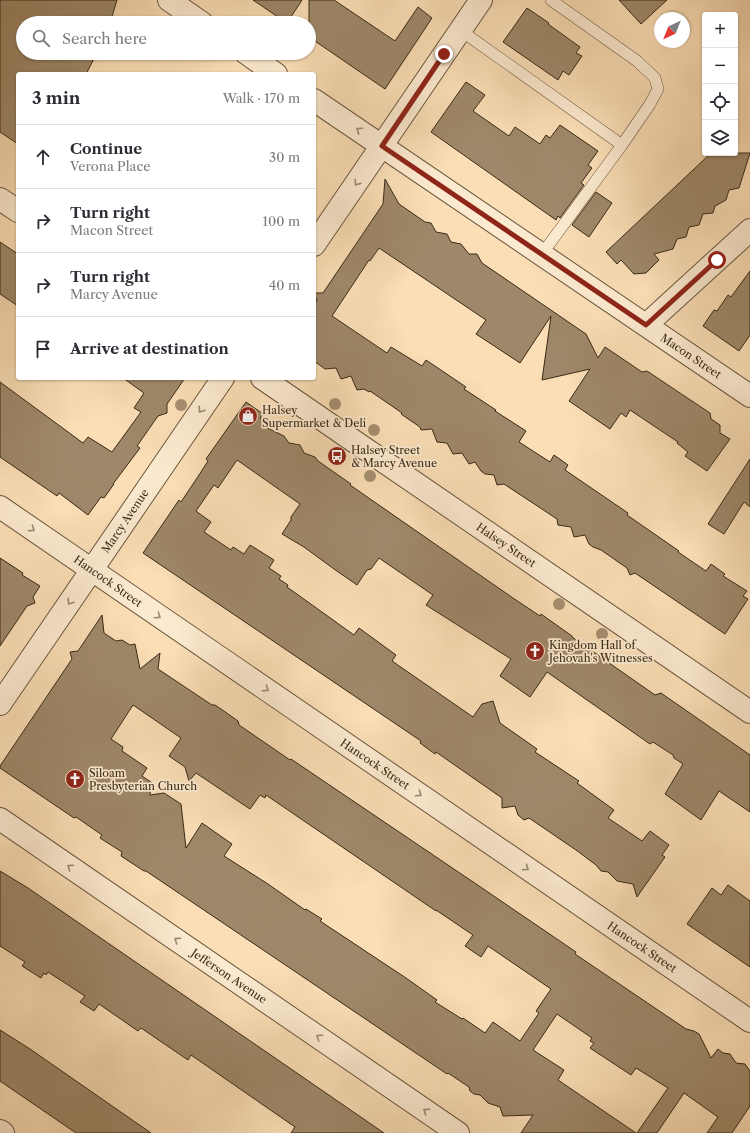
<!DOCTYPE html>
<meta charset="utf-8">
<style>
body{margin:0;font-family:"Libre Caslon Text",serif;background:#f2f2f3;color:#2b2b33}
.controls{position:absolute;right:12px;top:12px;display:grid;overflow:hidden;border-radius:4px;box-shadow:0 1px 3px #0004}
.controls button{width:36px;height:36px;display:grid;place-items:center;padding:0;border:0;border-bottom:1px solid #e1e1e2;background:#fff;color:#2b2b33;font:20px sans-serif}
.compass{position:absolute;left:654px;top:12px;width:36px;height:36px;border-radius:50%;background:#fff;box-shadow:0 1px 3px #0004;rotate:223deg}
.stop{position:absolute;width:12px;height:12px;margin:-9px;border:3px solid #8f2418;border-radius:50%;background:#fff}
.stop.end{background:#8f2418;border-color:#fff;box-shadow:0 1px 4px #0008}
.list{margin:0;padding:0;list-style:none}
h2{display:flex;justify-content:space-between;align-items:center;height:52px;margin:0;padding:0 16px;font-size:17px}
h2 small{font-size:13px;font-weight:400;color:#7c7c81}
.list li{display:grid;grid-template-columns:26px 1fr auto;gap:12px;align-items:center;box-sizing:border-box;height:64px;padding:0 16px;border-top:1px solid #e1e1e2}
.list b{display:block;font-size:15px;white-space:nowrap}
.list p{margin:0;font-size:13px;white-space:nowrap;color:#7c7c81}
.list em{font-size:13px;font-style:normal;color:#7c7c81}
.icon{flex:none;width:22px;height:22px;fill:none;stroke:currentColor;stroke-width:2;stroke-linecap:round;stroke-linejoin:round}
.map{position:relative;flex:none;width:750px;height:1133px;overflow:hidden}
.search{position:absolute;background:#fff;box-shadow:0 1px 3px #0004;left:16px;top:16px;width:300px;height:44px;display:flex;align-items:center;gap:10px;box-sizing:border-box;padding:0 14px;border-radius:22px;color:#7c7c81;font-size:15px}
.panel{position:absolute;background:#fff;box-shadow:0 1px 3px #0004;left:16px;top:72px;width:300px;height:308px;border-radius:4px}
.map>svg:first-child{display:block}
.building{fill:#9e8869;stroke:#392a15;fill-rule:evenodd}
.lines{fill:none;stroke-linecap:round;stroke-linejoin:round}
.service-casing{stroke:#6a573d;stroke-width:12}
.minor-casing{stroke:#6a573d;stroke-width:24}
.service{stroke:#fcead0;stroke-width:11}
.minor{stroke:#fcead0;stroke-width:22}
.tree{fill:#a68f70}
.oneway{stroke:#9a8a72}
.route{stroke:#8f2418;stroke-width:5}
.labels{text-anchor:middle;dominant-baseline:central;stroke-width:3.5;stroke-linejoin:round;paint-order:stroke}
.street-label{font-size:11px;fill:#392a15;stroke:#fcead0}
.poi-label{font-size:11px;fill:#392a15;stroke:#fcead0;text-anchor:start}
</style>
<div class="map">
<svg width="750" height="1133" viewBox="0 0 750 1133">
<rect width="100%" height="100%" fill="#fbdeb6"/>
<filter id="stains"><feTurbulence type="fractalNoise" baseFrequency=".005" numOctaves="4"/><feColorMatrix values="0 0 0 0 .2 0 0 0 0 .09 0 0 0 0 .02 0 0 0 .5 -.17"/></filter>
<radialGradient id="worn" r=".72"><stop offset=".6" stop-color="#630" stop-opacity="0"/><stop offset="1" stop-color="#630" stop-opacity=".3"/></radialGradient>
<!-- building -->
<path class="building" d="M 0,0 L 117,0 L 110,23 L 23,23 L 23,53 L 97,53 L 86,74 L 18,74 L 18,144 L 0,132 Z
M 253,0 L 302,0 L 287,23 Z
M 309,0 L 334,0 L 395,41 L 418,7 L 432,18 L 385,89 L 309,37 Z
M 619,0 L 667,0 L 641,24 Z
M 527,8 L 549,23 L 548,24 L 580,47 L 576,53 L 582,56 L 569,75 L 563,71 L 558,80 L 503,42 Z
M 466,82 L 485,95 L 473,111 L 509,136 L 515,127 L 540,144 L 546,135 L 550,138 L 560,125 L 598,151 L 588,165 L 592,168 L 581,183 L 584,185 L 560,218 L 558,216 L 556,220 L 431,132 Z
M 711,153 L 750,153 L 739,188 L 729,190 L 726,200 L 715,206 L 713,213 L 703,214 L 699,225 L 689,227 L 686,237 L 677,239 L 673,249 L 654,254 L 659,260 L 646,273 L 634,274 L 621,260 L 617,264 L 606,252 Z
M 385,179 L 399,204 L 425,222 L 431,223 L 436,232 L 447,234 L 451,242 L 461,244 L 469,254 L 477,254 L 482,263 L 586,334 L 598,358 L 605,347 L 642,372 L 647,371 L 710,413 L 711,419 L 720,425 L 720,433 L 730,439 L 707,471 L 685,456 L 688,452 L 677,443 L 678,442 L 630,410 L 626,417 L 621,413 L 610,429 L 569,401 L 590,369 L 542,380 L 551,316 L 520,363 L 476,334 L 486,320 L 379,248 L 370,261 L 369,260 L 332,316 L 387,353 L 391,347 L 422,366 L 426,360 L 466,387 L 464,389 L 496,410 L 495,411 L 526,431 L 519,442 L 550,462 L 554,455 L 568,465 L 565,470 L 628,513 L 627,515 L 679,551 L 678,552 L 706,571 L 711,564 L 725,574 L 723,576 L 747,591 L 743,596 L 748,599 L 725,634 L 635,573 L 630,575 L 627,568 L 601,550 L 593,547 L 589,544 L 585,535 L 574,537 L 571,527 L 558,525 L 557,519 L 510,488 L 504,484 L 497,485 L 494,475 L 485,474 L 481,471 L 475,462 L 469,464 L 462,453 L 453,454 L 447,443 L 437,442 L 432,429 L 421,430 L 420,427 L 401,414 L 402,413 L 370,391 L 369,392 L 364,389 L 357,390 L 351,376 L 341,379 L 336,368 L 325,369 L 314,361 L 314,304 L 317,301 L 314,293 L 323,293 L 383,204 Z
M 596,192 L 612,203 L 589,237 L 572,225 Z
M 0,242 L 18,254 L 18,306 L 0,294 Z
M 750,271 L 750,335 L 739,351 L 703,326 L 714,310 L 717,311 L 728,295 L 731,297 Z
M 123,378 L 185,378 L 167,404 L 167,413 L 158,416 L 137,446 L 140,448 L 113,484 L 114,484 L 104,498 L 101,497 L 88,515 L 59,493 L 57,496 L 0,457 L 0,382 L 83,443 L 88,437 L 112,452 L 141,412 L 134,408 L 144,393 Z
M 246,402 L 263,414 L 260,418 L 264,421 L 261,425 L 284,436 L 289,443 L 300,445 L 304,453 L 315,457 L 318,461 L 351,484 L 350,485 L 513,598 L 540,616 L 541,614 L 572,636 L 572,637 L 655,695 L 661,693 L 750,755 L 750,812 L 719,791 L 701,820 L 665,794 L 683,764 L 674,758 L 673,755 L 653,742 L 650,744 L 547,672 L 530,697 L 500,676 L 511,659 L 426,605 L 433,595 L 379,558 L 371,569 L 367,570 L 357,585 L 334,569 L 304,547 L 282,534 L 291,520 L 291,517 L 300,504 L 237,460 L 218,488 L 214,485 L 196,511 L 211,522 L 204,532 L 231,550 L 233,547 L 244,554 L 250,545 L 274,560 L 269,568 L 281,576 L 279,579 L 288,585 L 287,587 L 354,635 L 359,628 L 396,655 L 392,661 L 473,717 L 482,704 L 493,701 L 500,723 L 537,749 L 535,752 L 579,781 L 577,783 L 614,810 L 608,818 L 642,841 L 650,831 L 669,845 L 662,855 L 665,857 L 637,897 L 633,884 L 617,881 L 608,872 L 601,871 L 596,865 L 576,850 L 529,818 L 524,820 L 518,815 L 515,806 L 502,808 L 502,798 L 436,752 L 435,754 L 420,743 L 421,741 L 143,553 L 179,500 L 181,502 L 199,475 L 208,461 L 206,459 Z
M 750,459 L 750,507 L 744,502 L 724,534 L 708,524 Z
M 0,558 L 23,573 L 22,575 L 40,586 L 33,597 L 35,603 L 27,606 L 0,646 Z
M 102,615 L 104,633 L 116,641 L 122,640 L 130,645 L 135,644 L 140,669 L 160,653 L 158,669 L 212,705 L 215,705 L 221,709 L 238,721 L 239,725 L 274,749 L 290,760 L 291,759 L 482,888 L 576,952 L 575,954 L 686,1029 L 694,1031 L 699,1034 L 711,1058 L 718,1049 L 723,1053 L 730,1054 L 736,1063 L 745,1064 L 750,1071 L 750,1106 L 732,1133 L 707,1133 L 718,1117 L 684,1093 L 657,1133 L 637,1133 L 668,1088 L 636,1068 L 631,1075 L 590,1048 L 594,1043 L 590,1041 L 592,1038 L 557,1014 L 533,1050 L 564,1070 L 558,1080 L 636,1133 L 521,1133 L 533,1115 L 503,1116 L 500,1107 L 488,1103 L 480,1095 L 474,1094 L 470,1091 L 469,1087 L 448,1073 L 447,1074 L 146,871 L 144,871 L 121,856 L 122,852 L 100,838 L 102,835 L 76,817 L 74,818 L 0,768 L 0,766 L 72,659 L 70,652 L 78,651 ZM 133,705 L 181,738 L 169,756 L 185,767 L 189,781 L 196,773 L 250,809 L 260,795 L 265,798 L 266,795 L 436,911 L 436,910 L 473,935 L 465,946 L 481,957 L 488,946 L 551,989 L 536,1011 L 539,1013 L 520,1041 L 493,1022 L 485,1033 L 463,1018 L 462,1019 L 435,1002 L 437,1000 L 406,978 L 320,921 L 322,919 L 306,909 L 305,910 L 268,884 L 224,856 L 232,844 L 202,823 L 186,848 L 181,804 L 164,793 L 150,795 L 151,782 L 142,776 L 147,768 L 122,751 L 123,747 L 111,739 Z
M 0,871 L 28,888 L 384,1133 L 291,1133 L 295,1127 L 191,1055 L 188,1060 L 141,1028 L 138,1031 L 99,1004 L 94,1011 L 80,1002 L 85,996 L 48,972 L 46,975 L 44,973 L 41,978 L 22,966 L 25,962 L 0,946 Z
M 728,885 L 750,901 L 750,967 L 687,924 L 712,888 L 721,895 Z
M 0,1030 L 30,1049 L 151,1133 L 76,1133 L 0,1081 Z"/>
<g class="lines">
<!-- service casing -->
<g class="service-casing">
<path id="service" d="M 460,30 L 622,145
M 542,254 L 622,145 L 650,104 L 658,89 L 655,78 L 637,61 L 551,0"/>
</g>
<!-- minor casing -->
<g class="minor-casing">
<path id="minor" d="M 169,0 L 202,23
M 246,53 L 276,74
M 314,100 L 750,396
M 0,199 L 18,211
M 314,245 L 481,0
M 646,325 L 750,230
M 262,378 L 345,435 L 750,712
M 0,507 L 750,1021
M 0,704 L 223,378
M 0,819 L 458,1133
M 0,1131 L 3,1133"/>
</g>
<!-- service -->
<use href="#service" class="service"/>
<!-- minor -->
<use href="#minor" class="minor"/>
</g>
<!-- trees -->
<g class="tree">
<circle cx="335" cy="404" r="6"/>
<circle cx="181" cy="405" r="6"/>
<circle cx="374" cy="430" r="6"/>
<circle cx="370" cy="476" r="6"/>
<circle cx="559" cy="604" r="6"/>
<circle cx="602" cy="634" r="6"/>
</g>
<!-- one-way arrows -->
<defs><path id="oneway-chevron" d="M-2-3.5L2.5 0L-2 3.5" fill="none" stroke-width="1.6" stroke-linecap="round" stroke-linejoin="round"/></defs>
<g class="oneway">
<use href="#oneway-chevron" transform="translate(359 130) rotate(-146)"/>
<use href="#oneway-chevron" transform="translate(357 183) rotate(124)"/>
<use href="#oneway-chevron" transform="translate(201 410) rotate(124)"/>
<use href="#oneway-chevron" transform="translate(32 529) rotate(34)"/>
<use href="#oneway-chevron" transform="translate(70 602) rotate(124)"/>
<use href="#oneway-chevron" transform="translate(158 616) rotate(34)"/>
<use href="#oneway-chevron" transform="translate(266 689) rotate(34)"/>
<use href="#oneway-chevron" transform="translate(419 794) rotate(34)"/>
<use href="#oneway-chevron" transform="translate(70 867) rotate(-146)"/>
<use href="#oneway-chevron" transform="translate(526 868) rotate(34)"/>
<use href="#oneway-chevron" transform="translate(177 940) rotate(-146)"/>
<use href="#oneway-chevron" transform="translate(319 1037) rotate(-146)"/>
<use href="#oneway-chevron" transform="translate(426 1111) rotate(-146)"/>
</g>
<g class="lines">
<!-- route -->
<path class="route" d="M 444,54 L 382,146 L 646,325 L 717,260"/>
</g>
<!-- icons -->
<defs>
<g id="shop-disc" transform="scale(1)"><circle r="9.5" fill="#8f2418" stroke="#fcead0"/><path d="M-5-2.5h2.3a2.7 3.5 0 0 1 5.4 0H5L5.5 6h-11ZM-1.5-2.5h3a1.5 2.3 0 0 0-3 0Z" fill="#fff"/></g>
<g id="bus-disc" transform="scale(1)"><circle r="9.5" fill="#8f2418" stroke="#fcead0"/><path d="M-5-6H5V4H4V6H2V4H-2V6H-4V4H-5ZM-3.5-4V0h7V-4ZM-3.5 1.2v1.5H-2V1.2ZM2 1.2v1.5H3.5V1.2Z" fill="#fff"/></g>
<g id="church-disc" transform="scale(1)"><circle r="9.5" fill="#8f2418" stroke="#fcead0"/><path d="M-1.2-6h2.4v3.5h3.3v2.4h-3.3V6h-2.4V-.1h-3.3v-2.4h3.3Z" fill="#fff"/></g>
</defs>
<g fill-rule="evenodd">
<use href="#shop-disc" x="248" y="416"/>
<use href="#bus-disc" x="337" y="456"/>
<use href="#church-disc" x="535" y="651"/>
<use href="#church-disc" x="75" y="779"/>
</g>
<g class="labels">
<!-- street labels -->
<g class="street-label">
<text transform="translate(691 356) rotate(34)">Macon Street</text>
<text transform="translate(125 521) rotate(-56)">Marcy Avenue</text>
<text transform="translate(506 545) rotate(34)">Halsey Street</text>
<text transform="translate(108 581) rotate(35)">Hancock Street</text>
<text transform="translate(375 764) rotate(34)">Hancock Street</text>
<text transform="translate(642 947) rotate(34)">Hancock Street</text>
<text transform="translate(229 976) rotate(34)">Jefferson Avenue</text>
</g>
<!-- poi labels -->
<g class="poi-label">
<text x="262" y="410">Halsey<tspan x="262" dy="13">Supermarket &amp; Deli</tspan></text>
<text x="351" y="450">Halsey Street<tspan x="351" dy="13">&amp; Marcy Avenue</tspan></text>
<text x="549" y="645">Kingdom Hall of<tspan x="549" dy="13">Jehovah's Witnesses</tspan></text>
<text x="89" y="773">Siloam<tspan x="89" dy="13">Presbyterian Church</tspan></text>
</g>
</g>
<rect width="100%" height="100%" filter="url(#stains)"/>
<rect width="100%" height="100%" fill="url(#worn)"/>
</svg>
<div class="controls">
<button>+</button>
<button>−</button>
<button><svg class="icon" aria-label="locate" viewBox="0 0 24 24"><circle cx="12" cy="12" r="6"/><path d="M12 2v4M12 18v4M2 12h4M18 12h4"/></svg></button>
<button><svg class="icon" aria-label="layers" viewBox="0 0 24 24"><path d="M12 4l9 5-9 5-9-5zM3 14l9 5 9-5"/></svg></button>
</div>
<svg class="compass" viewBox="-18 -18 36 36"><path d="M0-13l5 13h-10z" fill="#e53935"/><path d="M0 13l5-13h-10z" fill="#7c7c81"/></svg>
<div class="stop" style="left:717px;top:260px"></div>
<div class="stop end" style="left:444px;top:54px"></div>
<div class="search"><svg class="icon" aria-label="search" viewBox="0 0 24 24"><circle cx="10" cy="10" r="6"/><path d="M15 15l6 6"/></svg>Search here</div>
<section class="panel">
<h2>3 min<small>Walk · 170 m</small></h2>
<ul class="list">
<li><svg class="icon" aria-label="ahead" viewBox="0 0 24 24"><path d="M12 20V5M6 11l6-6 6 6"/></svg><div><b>Continue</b><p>Verona Place</p></div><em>30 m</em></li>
<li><svg class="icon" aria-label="right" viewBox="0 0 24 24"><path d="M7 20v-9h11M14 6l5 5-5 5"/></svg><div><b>Turn right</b><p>Macon Street</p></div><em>100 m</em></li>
<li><svg class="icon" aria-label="right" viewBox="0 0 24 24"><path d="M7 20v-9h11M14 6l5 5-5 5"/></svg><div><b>Turn right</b><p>Marcy Avenue</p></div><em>40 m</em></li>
<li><svg class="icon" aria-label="arrive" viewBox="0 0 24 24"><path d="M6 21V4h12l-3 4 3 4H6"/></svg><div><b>Arrive at destination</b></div></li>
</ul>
</section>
</div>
